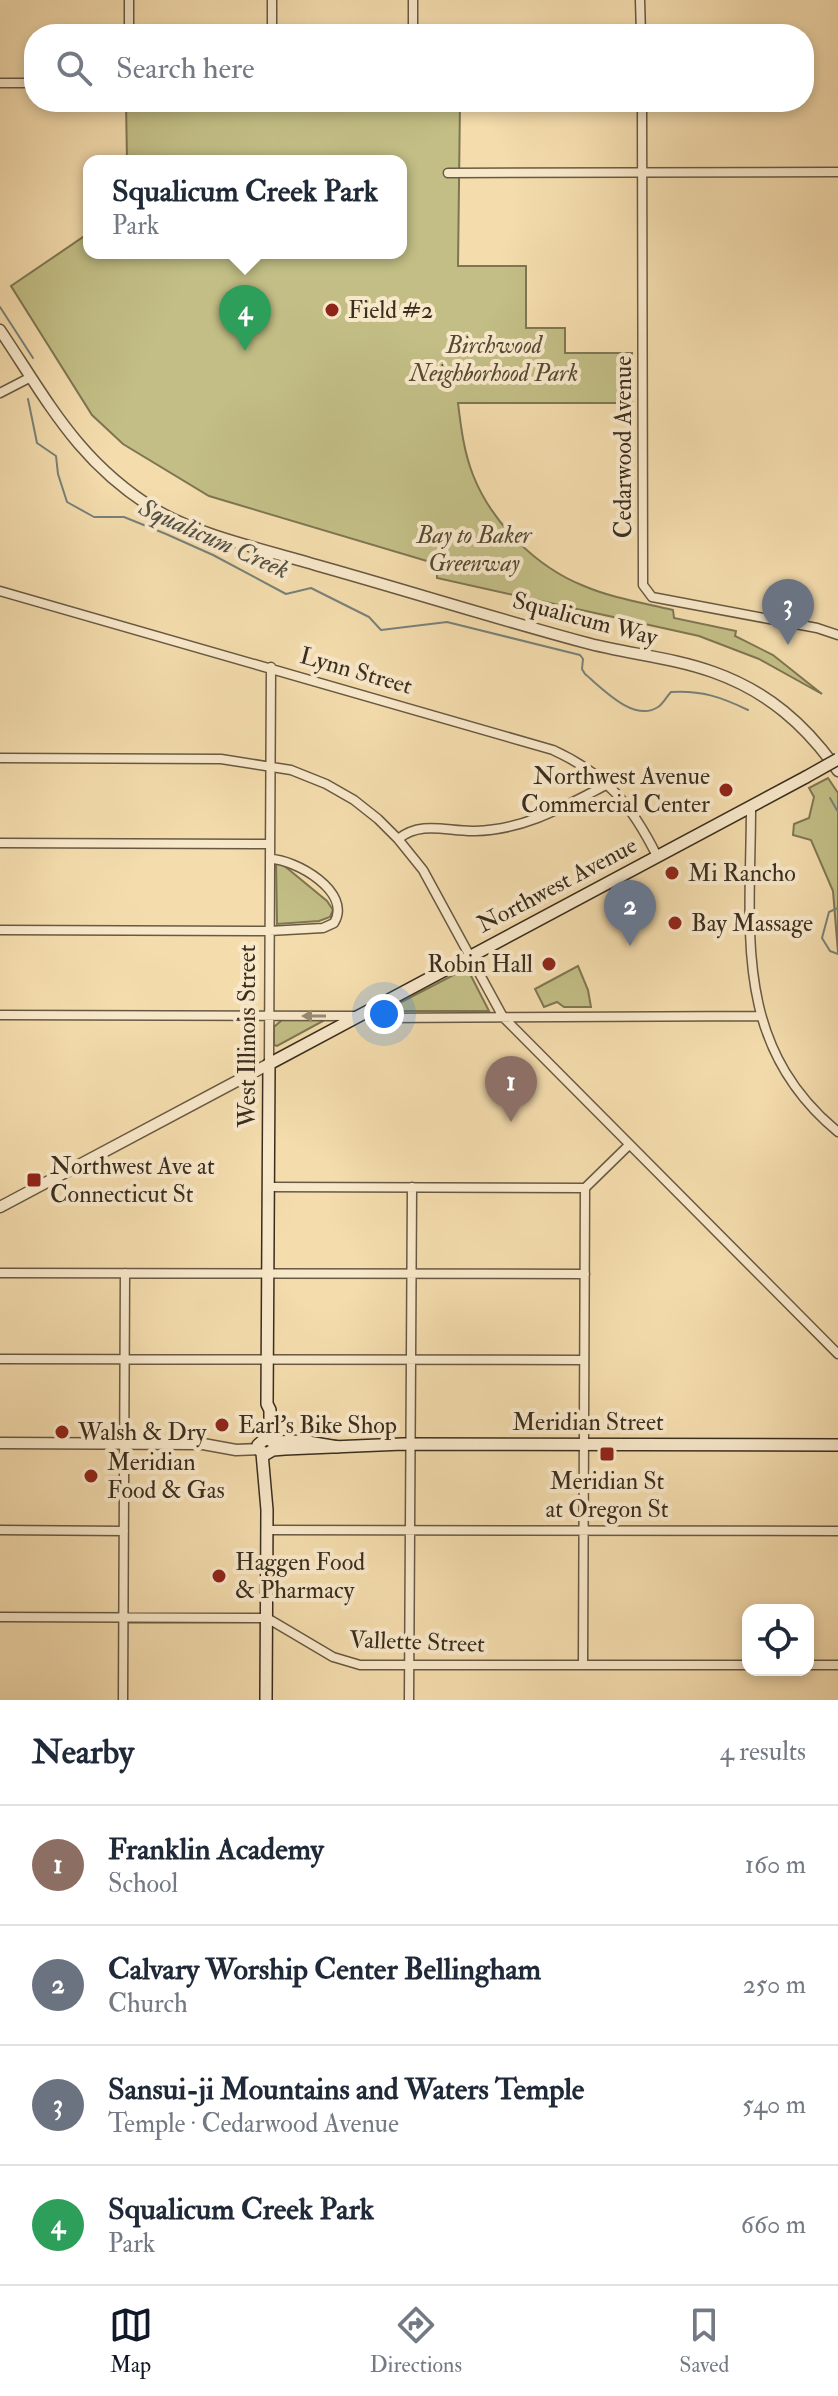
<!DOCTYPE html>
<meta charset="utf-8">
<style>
body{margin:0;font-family:"IM FELL Double Pica",serif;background:#f2f2f3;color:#1f2937}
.controls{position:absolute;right:24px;bottom:24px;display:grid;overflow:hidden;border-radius:16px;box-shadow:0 4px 12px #0003}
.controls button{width:72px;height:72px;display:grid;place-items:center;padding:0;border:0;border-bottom:2px solid #e0e1e3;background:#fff;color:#1f2937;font:40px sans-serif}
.you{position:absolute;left:384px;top:1014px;width:28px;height:28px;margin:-20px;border:6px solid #fff;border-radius:50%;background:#1a73e8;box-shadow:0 0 0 12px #1a73e833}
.badge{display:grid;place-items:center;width:52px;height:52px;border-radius:50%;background:#111827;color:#fff;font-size:26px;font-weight:700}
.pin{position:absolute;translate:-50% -66px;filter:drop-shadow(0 2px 4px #0008)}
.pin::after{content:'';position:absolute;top:42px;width:28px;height:24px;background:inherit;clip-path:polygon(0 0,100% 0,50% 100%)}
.popup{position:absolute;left:83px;top:155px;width:324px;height:104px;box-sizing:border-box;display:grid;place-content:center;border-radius:16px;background:#fff;filter:drop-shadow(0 2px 6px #0005);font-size:26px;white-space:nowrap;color:#747a83}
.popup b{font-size:30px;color:#1f2937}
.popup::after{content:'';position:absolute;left:50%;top:100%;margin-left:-16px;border:16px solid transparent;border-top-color:#fff}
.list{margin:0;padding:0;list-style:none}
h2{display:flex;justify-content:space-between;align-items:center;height:104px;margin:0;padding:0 32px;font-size:34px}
h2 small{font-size:26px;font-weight:400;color:#747a83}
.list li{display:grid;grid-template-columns:52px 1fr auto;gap:24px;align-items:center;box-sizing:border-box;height:120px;padding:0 32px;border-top:2px solid #e0e1e3}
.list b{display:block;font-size:30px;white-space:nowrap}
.list p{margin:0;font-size:26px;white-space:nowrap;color:#747a83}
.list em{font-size:26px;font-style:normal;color:#747a83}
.icon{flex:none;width:44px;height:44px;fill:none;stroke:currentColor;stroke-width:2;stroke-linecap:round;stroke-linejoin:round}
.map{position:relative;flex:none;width:838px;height:1700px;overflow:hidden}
.search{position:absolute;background:#fff;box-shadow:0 4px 12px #0003;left:24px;right:24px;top:24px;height:88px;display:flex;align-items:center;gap:20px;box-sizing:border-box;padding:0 28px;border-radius:32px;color:#747a83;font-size:30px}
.sheet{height:584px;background:#fff}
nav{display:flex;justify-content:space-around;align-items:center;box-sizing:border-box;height:112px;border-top:2px solid #e0e1e3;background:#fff;font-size:22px;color:#747a83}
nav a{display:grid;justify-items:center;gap:4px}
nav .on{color:#111827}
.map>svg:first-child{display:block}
.green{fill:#c2be85;stroke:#7e7652;stroke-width:2}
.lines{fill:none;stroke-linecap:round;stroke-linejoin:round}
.stream{stroke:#778179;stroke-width:2}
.minor-casing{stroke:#685942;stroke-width:11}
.tertiary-casing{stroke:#685942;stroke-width:13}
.secondary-casing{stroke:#392d1e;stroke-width:14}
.minor{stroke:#f8e8ca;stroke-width:8}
.tertiary{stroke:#f8e8ca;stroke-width:10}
.secondary{stroke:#f8e8ca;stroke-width:11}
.secondary-bridge-casing{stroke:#392d1e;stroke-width:14;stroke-linecap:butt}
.secondary-bridge{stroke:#f8e8ca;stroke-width:11}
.oneway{fill:#988a74}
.poi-dot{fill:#8f2418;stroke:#f8e8ca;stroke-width:3}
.labels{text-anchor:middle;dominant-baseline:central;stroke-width:8;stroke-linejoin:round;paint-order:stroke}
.poi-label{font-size:24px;fill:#392d1e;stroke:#f8e8ca;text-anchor:start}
.park-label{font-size:24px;font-style:italic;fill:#544a33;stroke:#f8e8ca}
.street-label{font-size:24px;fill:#392d1e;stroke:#f8e8ca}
.water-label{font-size:26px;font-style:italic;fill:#535044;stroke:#f8e8ca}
</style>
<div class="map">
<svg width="838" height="1700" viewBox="0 0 838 1700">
<rect width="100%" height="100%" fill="#f4dcad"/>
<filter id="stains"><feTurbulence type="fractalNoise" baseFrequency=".0025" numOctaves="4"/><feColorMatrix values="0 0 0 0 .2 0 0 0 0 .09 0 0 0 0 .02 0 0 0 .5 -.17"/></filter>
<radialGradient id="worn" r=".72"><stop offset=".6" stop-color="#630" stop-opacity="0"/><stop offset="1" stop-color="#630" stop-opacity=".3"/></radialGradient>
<!-- green -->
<path class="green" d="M 126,102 L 460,102 L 458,266 L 526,266 L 526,328 L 565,328 L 565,353 L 632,353 L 632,403 L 458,403 C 461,428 464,452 473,475 C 492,523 536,567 584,586 C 612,598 644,603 673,610 L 674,618 L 736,631 L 735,636 L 773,655 L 822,694 L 759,659 L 699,636 L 437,578 L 437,564 L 209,496 L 123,444 L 92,415 L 11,286 L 89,233 L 89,253 L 401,253 L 401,161 L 127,161 Z
M 828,778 L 838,793 L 838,953 L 833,891 L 811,840 L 793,835 L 794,824 L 809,818 L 814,797 L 809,788 Z
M 276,859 L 327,901 L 333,910 L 330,917 L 319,921 L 277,924 Z
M 578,966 L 588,990 L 591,1007 L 564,1007 L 557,1002 L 544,1007 L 535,989 Z
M 467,968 L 489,1011 L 384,1011 Z
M 283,1019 L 321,1019 L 323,1021 L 277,1046 L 274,1045 L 274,1027 Z"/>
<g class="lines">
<!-- stream -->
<path class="stream" d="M 0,307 L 33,358
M 28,399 L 37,443 L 56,456 L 58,474 L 67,502 L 94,517 L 124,517 L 166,534 L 213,555 L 286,594 L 311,588 L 369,617 L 381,630 L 447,622 L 580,655 L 583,659 L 582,669 L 585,674 C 602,688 634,723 658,707 C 663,704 667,696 671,692 C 701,690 721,697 748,710
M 830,798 L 838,812
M 838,908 L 829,912 L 822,938 L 830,951 L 838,954"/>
<!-- minor casing -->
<g class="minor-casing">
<path id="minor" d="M 640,0 L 641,34
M 129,34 L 129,0
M 272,34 L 272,0
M 413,34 L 413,0
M 0,83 L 34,83
M 642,102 L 643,585 L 652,597 L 817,628 L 838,635
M 448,173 L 838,172
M 0,393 L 31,377
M 0,591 L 553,750 C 607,775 631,804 657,856
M 0,758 L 221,759 L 291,770 L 326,784 L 354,800 L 378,819 L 398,839 L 423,870 L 503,1017 L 838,1354
M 751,806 C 751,929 731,1044 838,1132
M 398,839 C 422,820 448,832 475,831 C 525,830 565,806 608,784
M 0,843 L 270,844
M 0,930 L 269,931 L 323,928 L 334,923 C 353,892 295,859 270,859
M 0,1015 L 355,1016
M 382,1018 L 760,1016
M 269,1064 L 271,667
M 268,1187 L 585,1188 L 629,1145
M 0,1273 L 585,1274
M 0,1359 L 584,1360
M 0,1530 L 124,1531
M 267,1530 L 838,1531
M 0,1617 L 267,1618 L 333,1657 L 360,1665 L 748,1665
M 583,1665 L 585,1188
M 808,1665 L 838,1665
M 123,1700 L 125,1273
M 409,1700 L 412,1187"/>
</g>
<!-- tertiary casing -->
<g class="tertiary-casing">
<path id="tertiary" d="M 0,330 C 49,403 78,462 156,510 C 197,535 270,551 316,565 C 405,590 494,618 583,642 C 626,654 672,657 713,672 C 767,691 806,725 838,771
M 0,1207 L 269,1064
M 0,1443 L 203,1444 L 236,1450 L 259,1449"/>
</g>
<!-- secondary casing -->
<g class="secondary-casing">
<path id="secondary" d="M 270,1439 L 270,1410 L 267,1404 L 269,1064 L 806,777
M 338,1447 L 302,1441 L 273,1442 L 266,1438 L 258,1445 L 259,1450 L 266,1454 L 273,1450 L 285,1449 L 403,1444 L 838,1445
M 262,1453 L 267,1510 L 266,1700"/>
</g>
<!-- minor -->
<use href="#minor" class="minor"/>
<!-- tertiary -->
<use href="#tertiary" class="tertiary"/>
<!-- secondary -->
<use href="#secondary" class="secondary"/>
<!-- secondary-bridge casing -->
<g class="secondary-bridge-casing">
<path id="secondary-bridge" d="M 806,777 L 838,759"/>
</g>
<!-- secondary-bridge -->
<use href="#secondary-bridge" class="secondary-bridge"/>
</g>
<!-- one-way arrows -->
<defs><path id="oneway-solid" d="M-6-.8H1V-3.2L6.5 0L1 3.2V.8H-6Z" transform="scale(2)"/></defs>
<use class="oneway" href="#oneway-solid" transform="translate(314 1016) rotate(-180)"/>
<!-- markers -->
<g class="poi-dot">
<circle cx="332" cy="310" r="8"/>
<circle cx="726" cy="790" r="8"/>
<circle cx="672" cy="873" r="8"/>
<circle cx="675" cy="923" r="8"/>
<circle cx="549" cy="964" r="8"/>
<rect x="26" y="1172" width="16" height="16" rx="4"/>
<circle cx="222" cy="1425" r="8"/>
<circle cx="62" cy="1432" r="8"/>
<rect x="599" y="1446" width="16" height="16" rx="4"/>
<circle cx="91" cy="1476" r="8"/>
<circle cx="219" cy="1576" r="8"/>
</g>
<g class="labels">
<!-- poi labels -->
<g class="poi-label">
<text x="348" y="310">Field #2</text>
<text x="710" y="776" text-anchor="end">Northwest Avenue<tspan x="710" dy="28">Commercial Center</tspan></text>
<text x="688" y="873">Mi Rancho</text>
<text x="691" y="923">Bay Massage</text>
<text x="533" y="964" text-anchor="end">Robin Hall</text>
<text x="50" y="1166">Northwest Ave at<tspan x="50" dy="28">Connecticut St</tspan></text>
<text x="238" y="1425">Earl's Bike Shop</text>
<text x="78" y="1432">Walsh &amp; Dry</text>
<text x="107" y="1462">Meridian<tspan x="107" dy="28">Food &amp; Gas</tspan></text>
<text x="607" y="1481" text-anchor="middle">Meridian St<tspan x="607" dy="28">at Oregon St</tspan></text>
<text x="235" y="1562">Haggen Food<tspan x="235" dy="28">&amp; Pharmacy</tspan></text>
</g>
<!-- park labels -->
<g class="park-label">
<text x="494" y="345">Birchwood<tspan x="494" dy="28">Neighborhood Park</tspan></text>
<text x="474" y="535">Bay to Baker<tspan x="474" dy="28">Greenway</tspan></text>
</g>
<!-- street labels -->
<g class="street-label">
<text transform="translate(623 447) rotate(-90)">Cedarwood Avenue</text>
<text transform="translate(585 619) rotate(15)">Squalicum Way</text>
<text transform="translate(356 671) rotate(16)">Lynn Street</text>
<text transform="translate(557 885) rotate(-28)">Northwest Avenue</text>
<text transform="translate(247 1036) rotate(-90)">West Illinois Street</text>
<text x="588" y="1422">Meridian Street</text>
<text transform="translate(417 1642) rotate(2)">Vallette Street</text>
</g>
<!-- water labels -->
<g class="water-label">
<text transform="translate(214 539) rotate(24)">Squalicum Creek</text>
</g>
</g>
<rect width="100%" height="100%" filter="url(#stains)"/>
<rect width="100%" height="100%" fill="url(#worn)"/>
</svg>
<div class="controls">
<button><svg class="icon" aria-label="locate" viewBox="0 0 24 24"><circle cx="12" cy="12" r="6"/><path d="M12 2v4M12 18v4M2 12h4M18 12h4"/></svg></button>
</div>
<div class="you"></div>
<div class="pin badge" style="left:511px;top:1122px;background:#8d6e63">1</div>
<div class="pin badge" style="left:630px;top:946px;background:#6b7280">2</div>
<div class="pin badge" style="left:788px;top:645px;background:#6b7280">3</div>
<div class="pin badge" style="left:245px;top:351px;background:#2e9e5b">4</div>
<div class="popup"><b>Squalicum Creek Park</b>Park</div>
<div class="search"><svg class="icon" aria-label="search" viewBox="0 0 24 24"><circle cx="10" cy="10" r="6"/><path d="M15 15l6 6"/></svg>Search here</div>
</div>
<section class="sheet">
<h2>Nearby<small>4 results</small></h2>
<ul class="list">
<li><span class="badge" style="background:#8d6e63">1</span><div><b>Franklin Academy</b><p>School</p></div><em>160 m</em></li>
<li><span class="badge" style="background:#6b7280">2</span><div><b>Calvary Worship Center Bellingham</b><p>Church</p></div><em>250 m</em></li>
<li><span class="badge" style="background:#6b7280">3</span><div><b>Sansui-ji Mountains and Waters Temple</b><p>Temple · Cedarwood Avenue</p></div><em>540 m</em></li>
<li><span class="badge" style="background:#2e9e5b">4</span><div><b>Squalicum Creek Park</b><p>Park</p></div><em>660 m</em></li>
</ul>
</section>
<nav>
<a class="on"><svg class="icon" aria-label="map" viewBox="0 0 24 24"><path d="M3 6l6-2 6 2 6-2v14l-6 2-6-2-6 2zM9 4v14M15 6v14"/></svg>Map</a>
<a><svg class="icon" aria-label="directions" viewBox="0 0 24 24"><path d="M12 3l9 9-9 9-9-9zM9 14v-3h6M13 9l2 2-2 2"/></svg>Directions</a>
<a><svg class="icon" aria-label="saved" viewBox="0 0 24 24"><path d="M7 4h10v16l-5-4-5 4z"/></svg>Saved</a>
</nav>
